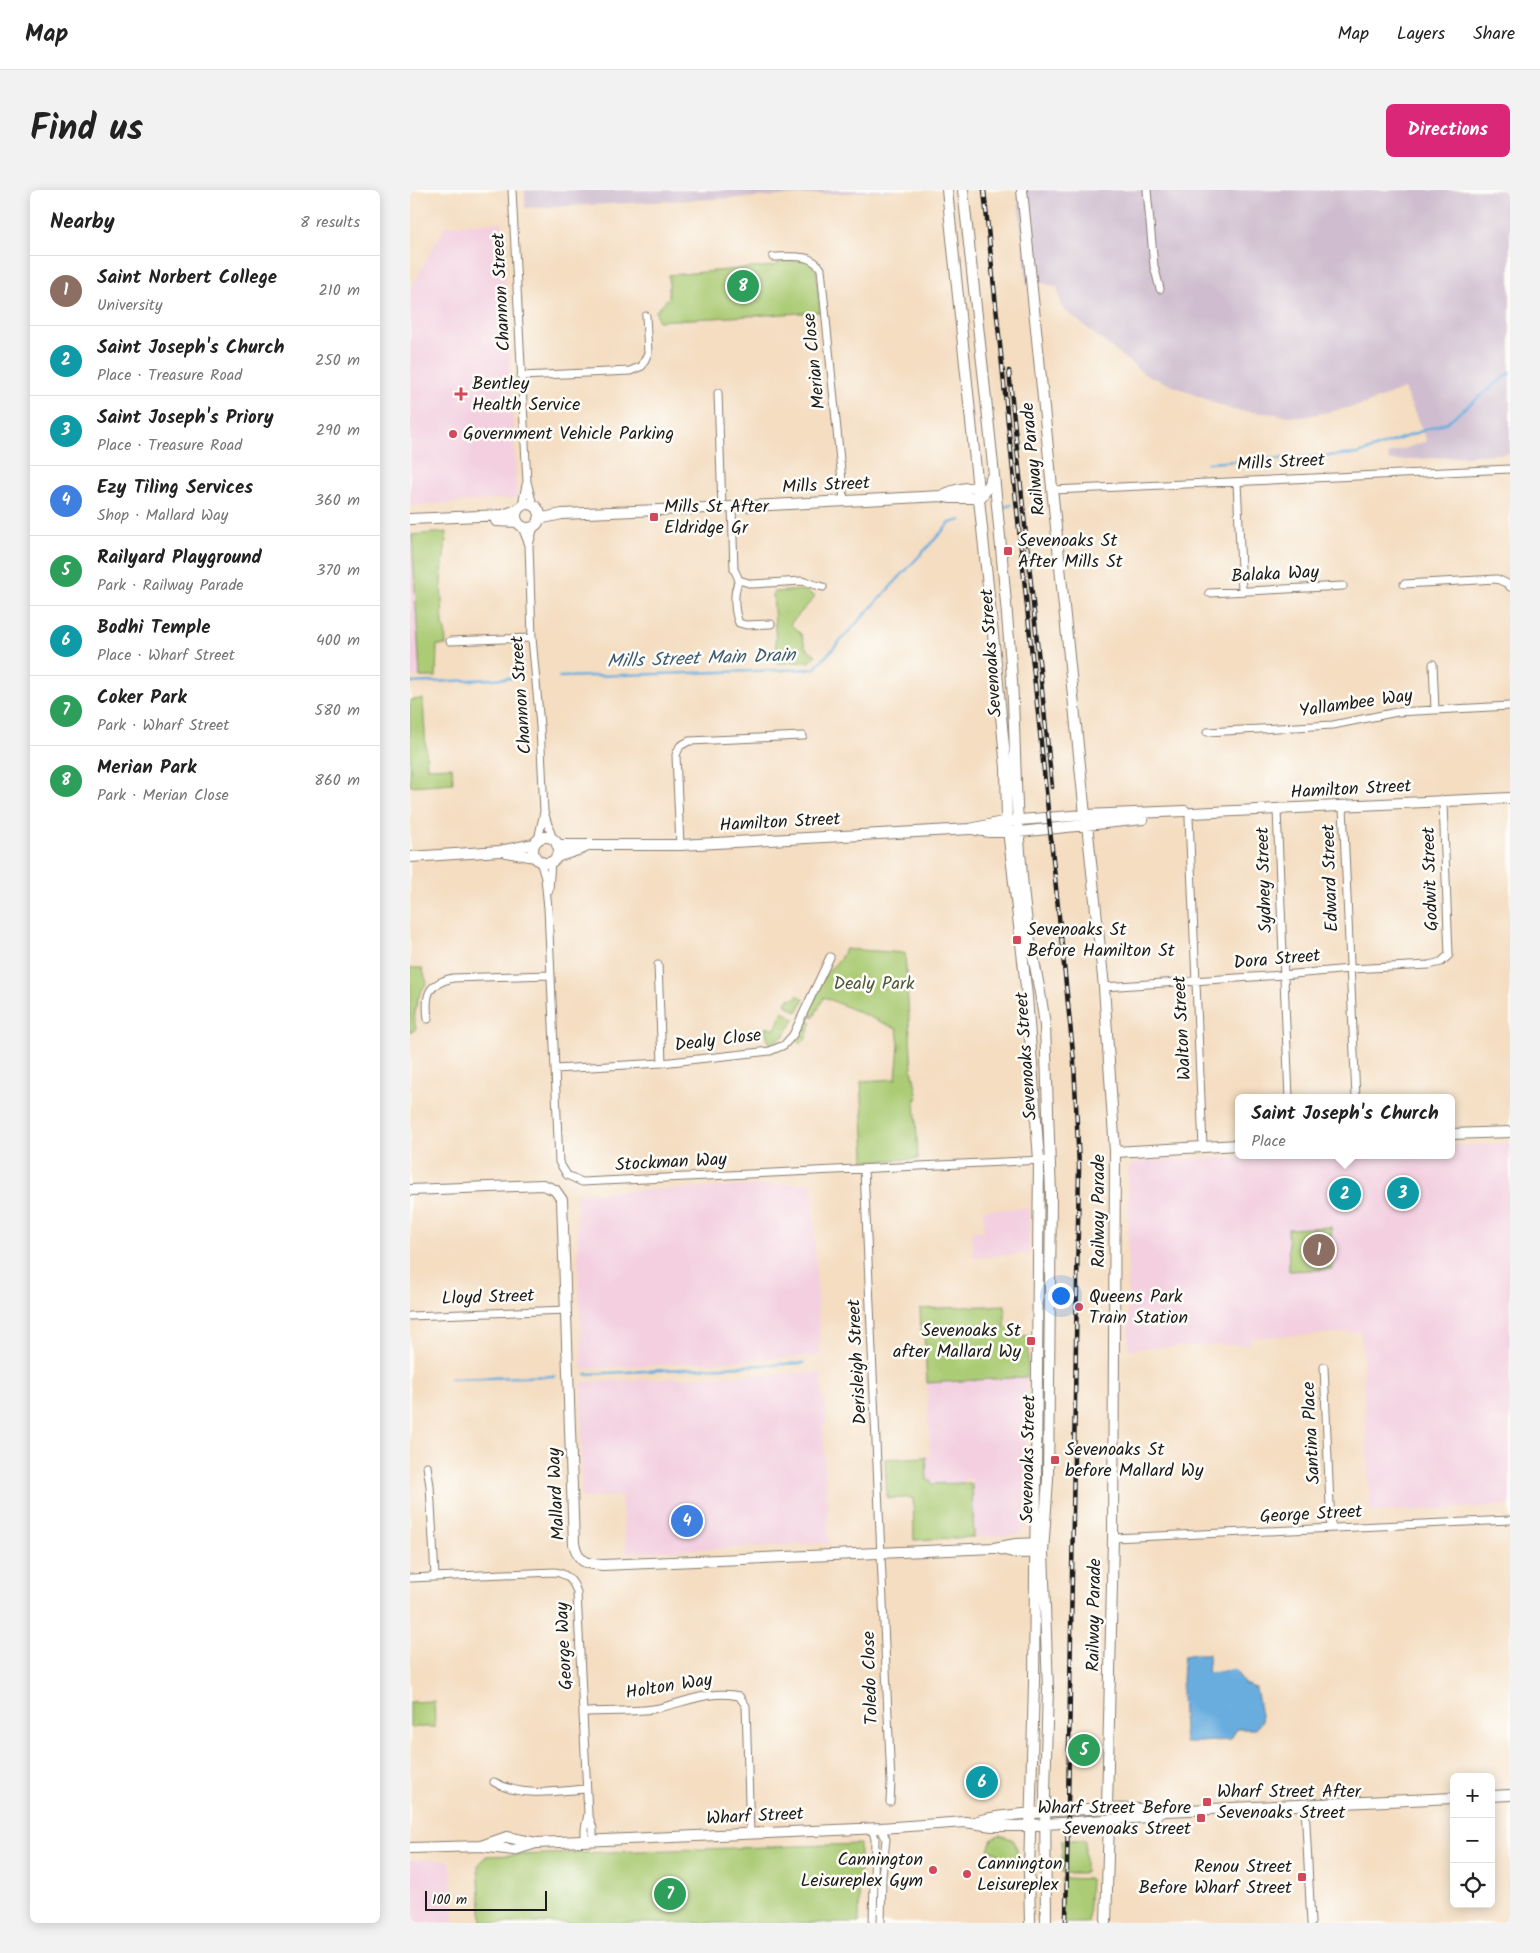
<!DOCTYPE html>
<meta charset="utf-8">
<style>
body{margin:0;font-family:Kalam,sans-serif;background:#f2f2f2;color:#222}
.controls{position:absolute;right:15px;bottom:15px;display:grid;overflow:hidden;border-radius:8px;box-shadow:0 2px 12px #0003}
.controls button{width:45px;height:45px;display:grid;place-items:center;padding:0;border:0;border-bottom:1px solid #e0e0e0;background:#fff;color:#222;font:25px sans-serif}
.scale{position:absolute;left:15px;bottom:12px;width:122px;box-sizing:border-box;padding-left:5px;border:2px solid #1c1c1c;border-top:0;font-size:14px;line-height:18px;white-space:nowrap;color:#1c1c1c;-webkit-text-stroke:4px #fdfcf7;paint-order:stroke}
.you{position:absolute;left:650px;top:1105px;width:18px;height:18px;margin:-12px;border:4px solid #fff;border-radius:50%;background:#1a73e8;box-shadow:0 0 0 8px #1a73e833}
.badge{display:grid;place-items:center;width:32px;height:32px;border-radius:50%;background:#db2777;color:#fff;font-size:16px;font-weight:700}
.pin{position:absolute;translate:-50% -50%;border:2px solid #fff;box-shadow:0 1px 5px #0006}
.popup{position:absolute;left:825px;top:904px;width:220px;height:65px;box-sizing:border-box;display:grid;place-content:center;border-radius:8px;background:#fff;filter:drop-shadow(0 1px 4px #0005);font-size:16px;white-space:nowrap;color:#767676}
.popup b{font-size:19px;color:#222}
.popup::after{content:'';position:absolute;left:50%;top:100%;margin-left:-10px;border:10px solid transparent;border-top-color:#fff}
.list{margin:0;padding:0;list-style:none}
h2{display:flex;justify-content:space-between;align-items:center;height:65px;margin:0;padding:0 20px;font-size:21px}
h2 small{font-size:16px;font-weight:400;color:#767676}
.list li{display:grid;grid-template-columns:32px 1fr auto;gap:15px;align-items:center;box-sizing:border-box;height:70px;padding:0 20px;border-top:1px solid #e0e0e0}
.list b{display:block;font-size:19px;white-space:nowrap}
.list p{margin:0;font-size:16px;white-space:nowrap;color:#767676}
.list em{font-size:16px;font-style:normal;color:#767676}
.icon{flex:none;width:28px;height:28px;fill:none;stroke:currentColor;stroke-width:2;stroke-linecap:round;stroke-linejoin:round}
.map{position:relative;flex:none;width:1100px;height:1733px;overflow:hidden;border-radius:8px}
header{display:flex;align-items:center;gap:30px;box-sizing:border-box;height:70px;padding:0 25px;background:#fff;border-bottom:1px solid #e0e0e0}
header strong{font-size:24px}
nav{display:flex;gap:28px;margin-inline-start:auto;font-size:18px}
.intro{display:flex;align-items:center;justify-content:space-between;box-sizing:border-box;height:120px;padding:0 30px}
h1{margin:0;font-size:35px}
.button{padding:12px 22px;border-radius:8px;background:#db2777;color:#fff;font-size:18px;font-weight:700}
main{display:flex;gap:30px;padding:0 30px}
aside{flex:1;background:#fff;border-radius:8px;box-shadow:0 2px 12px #0003}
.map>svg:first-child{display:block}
.built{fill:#f3cfe0}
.industrial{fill:#cfbdcf}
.green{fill:#abcb74;stroke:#647448}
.water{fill:#67adde;stroke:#42647d}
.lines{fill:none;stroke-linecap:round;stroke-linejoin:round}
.stream{stroke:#67adde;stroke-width:2.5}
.street-casing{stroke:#887c6e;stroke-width:9}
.secondary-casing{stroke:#887c6e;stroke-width:12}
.street{stroke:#fff;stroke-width:7}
.secondary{stroke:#fff;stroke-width:10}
.rail-casing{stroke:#1c1c1c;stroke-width:4.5}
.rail{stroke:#fdfcf7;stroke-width:2.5;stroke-dasharray:8;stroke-linecap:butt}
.poi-dot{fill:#d1495b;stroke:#fdfcf7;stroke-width:2}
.labels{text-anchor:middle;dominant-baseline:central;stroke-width:5;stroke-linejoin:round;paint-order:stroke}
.street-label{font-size:18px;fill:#1c1c1c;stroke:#fdfcf7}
.poi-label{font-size:18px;fill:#1c1c1c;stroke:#fdfcf7;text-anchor:start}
.park-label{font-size:18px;fill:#4e593b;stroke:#fdfcf7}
.water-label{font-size:19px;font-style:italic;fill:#3e5d73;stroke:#fdfcf7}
</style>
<header>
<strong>Map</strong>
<nav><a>Map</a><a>Layers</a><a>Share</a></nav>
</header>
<div class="intro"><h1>Find us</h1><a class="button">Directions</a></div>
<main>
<aside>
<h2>Nearby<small>8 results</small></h2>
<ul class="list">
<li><span class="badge" style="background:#8d6e63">1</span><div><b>Saint Norbert College</b><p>University</p></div><em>210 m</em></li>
<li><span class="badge" style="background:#0f9aa8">2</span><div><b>Saint Joseph's Church</b><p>Place · Treasure Road</p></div><em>250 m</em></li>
<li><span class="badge" style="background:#0f9aa8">3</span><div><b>Saint Joseph's Priory</b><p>Place · Treasure Road</p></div><em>290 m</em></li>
<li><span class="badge" style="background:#3f7fe0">4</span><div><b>Ezy Tiling Services</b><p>Shop · Mallard Way</p></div><em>360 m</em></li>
<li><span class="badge" style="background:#2e9e5b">5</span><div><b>Railyard Playground</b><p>Park · Railway Parade</p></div><em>370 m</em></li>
<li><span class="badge" style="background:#0f9aa8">6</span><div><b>Bodhi Temple</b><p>Place · Wharf Street</p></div><em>400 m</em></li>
<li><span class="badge" style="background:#2e9e5b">7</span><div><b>Coker Park</b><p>Park · Wharf Street</p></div><em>580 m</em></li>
<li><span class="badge" style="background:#2e9e5b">8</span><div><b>Merian Park</b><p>Park · Merian Close</p></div><em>860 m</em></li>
</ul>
</aside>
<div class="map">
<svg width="1100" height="1733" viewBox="0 0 1100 1733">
<rect width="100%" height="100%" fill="#fdfcf7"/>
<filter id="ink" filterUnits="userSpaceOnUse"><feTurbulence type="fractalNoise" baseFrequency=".02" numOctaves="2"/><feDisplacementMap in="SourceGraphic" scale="10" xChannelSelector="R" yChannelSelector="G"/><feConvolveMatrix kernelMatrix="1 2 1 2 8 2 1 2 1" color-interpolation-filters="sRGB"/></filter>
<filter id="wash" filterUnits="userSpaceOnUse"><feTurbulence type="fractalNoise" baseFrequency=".0096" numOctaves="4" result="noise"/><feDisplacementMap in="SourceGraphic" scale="20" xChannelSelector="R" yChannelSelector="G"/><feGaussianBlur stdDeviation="1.12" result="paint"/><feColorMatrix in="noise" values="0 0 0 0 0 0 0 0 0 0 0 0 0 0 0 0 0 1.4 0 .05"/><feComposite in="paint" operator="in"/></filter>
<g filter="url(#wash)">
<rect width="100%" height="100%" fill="#f4ddc1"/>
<!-- built -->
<path class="built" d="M 92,32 L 107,308 L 0,316 L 10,487 L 0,487 L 0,100 L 35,36 Z
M 1100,953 L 1100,1316 L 960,1322 L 951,1142 L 840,1148 L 840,1154 L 718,1159 L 718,979 L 725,972 L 857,965 L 1041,965 L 1041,956 Z
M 402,993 L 410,1166 L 172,1179 L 166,1003 Z
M 619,1018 L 619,1064 L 563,1067 L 562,1041 L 574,1041 L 573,1020 Z
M 411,1182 L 412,1209 L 415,1209 L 416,1234 L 413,1234 L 419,1353 L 216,1363 L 211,1306 L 171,1308 L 172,1192 Z
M 617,1187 L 615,1337 L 608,1345 L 564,1347 L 562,1289 L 555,1289 L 555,1293 L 521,1294 L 517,1291 L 516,1267 L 520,1266 L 517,1193 Z
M 36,1669 L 41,1673 L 44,1733 L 0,1733 L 0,1670 Z"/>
<!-- industrial -->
<path class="industrial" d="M 115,0 L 493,0 L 115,18 Z
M 607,0 L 1100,0 L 1100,263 L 979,271 L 978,264 L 1017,251 L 994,199 L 952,215 L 893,227 L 822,220 L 734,184 L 652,118 L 647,97 L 633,93 L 617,93 Z"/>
<!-- green -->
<path class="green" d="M 397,70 L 406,80 L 410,122 L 248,131 L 246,121 L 259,107 L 259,85 L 364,76 L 371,71 Z
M 37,342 L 31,391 L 33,435 L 35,439 L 36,455 L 27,455 L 26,487 L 10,487 L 2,345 Z
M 395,400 L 405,407 L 380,434 L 391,444 L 396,458 L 406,465 L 400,472 L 367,473 L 363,402 Z
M 13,509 L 17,578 L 42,577 L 43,593 L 0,596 L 0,510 Z
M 435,759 L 495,763 L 502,879 L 508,908 L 505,908 L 508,969 L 453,971 L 455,964 L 451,891 L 486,889 L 489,855 L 487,839 L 414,807 L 404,827 L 398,824 L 416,783 L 430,769 Z
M 0,778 L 12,778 L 17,793 C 7,804 2,825 6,839 L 0,843 Z
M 387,805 L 394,809 L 387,822 L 375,814 L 378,809 L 386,808 Z
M 373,821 L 385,829 L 373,847 L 359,854 L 355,838 L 359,837 L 365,839 Z
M 395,830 L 402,832 L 395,850 L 391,854 L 386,848 Z
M 921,1037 L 923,1079 L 879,1081 L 878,1039 Z
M 595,1115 L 595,1138 L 609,1139 L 610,1145 L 619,1146 L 617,1187 L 517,1193 L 514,1144 L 511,1143 L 510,1119 Z
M 516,1267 L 517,1290 L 521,1291 L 522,1294 L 555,1293 L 562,1295 L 564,1347 L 504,1350 L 503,1308 L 477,1308 L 475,1269 Z
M 24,1511 L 25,1537 L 0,1537 L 0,1512 Z
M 590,1645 L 604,1650 L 607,1660 L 608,1673 L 586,1666 L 587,1663 L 578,1660 L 582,1648 Z
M 652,1650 L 675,1650 L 675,1683 L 652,1683 Z
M 450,1654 L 449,1733 L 72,1733 L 68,1676 L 76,1666 Z
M 652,1688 L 680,1689 L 678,1733 L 651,1733 Z"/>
<!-- water -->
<path class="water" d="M 785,1464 L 799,1464 L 797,1482 L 802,1483 L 825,1479 L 834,1494 L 846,1498 L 852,1531 L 845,1539 L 827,1539 L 820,1550 L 775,1553 C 773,1524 770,1495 774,1466 Z"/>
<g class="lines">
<!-- stream -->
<path class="stream" d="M 797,273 L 948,264 L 1037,232 L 1100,183
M 591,318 L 601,315
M 149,487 L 404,479 L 540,333 L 551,330
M 0,493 L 103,488
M 176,1184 L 394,1173
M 40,1189 L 145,1186"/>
</g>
</g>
<g filter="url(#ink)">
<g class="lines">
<!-- street casing -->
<g class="street-casing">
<path id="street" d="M 102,0 L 117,292 L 123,315
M 737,0 L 744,76 L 750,99
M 363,67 C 381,67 401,63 411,79 L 434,311
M 111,186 L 220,181 L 232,176 L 238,163 L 236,126
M 308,203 L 312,318
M 827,292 L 832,401
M 643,300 L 1100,279
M 112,315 L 116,295
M 322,317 L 324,379 L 329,390 L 342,394 L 392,391 L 413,397
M 111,335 L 119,355
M 124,336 L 119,355 L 122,448 L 130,536 L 134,622 L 143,650
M 329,390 C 323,402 324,421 329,433 L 336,435 L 361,434
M 994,394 L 1087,389 L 1098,394 L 1100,397
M 799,403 L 933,396
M 40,451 L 122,448
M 1023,474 L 1025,519
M 797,542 L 923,535 L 987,522 L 1100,516
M 933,617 L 946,908
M 867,620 L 879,908
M 779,628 L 793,957
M 128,650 L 134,622
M 270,655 L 266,565 L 270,556 L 279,551 L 393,546
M 130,671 L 135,688 L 138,718 L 149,972 L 157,985 L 172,992 L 633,970
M 139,700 L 141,671
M 248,775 L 252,873
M 694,797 L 873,785 L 940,779 L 1019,775 L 1031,772 L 1039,765 L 1033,613
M 18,829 C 15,805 17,794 43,788 L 139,785
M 145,879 L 252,873 L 360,861 L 374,855 L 383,845 L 420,767
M 454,979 L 481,1593 L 480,1612
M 0,1126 L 157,1120
M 914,1177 L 921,1338
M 17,1276 L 20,1296 L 25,1387
M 703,1348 L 1100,1330
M 0,1388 L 144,1382 C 156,1383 164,1391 167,1403 L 178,1624 L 183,1638 L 183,1650
M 174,1522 C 196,1521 221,1522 243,1519 C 272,1514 299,1499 329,1506 L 336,1516 L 340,1644
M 84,1592 C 112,1608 145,1601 176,1599
M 895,1615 L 901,1733
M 462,1638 L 465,1649 L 463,1733
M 471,1638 L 476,1649 L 472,1686 L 471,1733
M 175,1651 L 175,1639 L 178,1624"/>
</g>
<!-- secondary casing -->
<g class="secondary-casing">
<path id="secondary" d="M 537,0 L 587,483 L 596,578 L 597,631 L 617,806 L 629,970 L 624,1492 L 619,1682 L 620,1733
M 553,0 C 570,154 588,308 600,462 C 606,533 604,603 611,673 C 613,702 616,732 622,761 C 627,786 632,810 635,836 L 641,1005 L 638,1289 L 633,1362 L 638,1499 L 635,1602 L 636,1733
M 612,0 L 675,625
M 531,306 C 542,300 565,293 575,302
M106 326a12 12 0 1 1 24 0a12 12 0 1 1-24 0Z
M 0,329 L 93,325 L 107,320
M 129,329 L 152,324 L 322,317 L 531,306 L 541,308 L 570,308 L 575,302 L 583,284
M 86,331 L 108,332
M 782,623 L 1100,608
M 677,634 L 694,797 L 705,962 L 703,1348 L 697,1619
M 566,640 L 580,642 L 609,642 L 733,629
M123 660a13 13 0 1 1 26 0a13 13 0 1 1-26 0Z
M 147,655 L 270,655 L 560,639 L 597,631 L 675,625 L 775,621
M 96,662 L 125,667
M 0,667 L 90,661 L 124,654
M 146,667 L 174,658
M 1041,944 L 1100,942
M 705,962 L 829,955
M 0,1000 L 133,995 L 145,1000 L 152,1010 L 164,1354 C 169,1372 174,1374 193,1375 L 584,1358 L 606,1354 L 631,1353
M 590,1359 L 607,1363 L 630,1362
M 1081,1606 L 1100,1605
M 565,1632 C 581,1626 596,1626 613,1624 C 660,1619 709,1616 755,1621 L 1044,1608
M 71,1656 L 97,1647 L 126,1653 L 471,1638 L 555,1632 L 582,1636 L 607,1636 L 738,1627 L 755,1621
M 0,1658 L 71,1656 L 104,1660 L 126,1653
M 696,1733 L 699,1630"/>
</g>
<!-- street -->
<use href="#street" class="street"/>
<!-- secondary -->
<use href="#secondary" class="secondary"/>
<!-- rail casing -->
<g class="rail-casing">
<path id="rail" d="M 574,0 L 664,872 L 669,977 L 656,1733
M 599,181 L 642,597"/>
</g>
<!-- rail -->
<use href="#rail" class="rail"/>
</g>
</g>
<!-- markers -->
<g class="poi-dot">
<path d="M48.5 196.5h5v5h5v5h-5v5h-5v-5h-5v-5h5z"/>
<circle cx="43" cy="244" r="5"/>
<rect x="239" y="322" width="10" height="10" rx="2.5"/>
<rect x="593" y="356" width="10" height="10" rx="2.5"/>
<rect x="602" y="745" width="10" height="10" rx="2.5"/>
<circle cx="669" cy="1117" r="5"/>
<rect x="616" y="1146" width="10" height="10" rx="2.5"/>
<rect x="640" y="1265" width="10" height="10" rx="2.5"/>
<rect x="792" y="1607" width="10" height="10" rx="2.5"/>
<rect x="786" y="1623" width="10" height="10" rx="2.5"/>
<circle cx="523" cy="1680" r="5"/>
<circle cx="557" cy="1684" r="5"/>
<rect x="887" y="1682" width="10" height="10" rx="2.5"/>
</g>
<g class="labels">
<!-- street labels -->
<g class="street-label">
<text transform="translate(92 102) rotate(-93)">Channon Street</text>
<text transform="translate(405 171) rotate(-96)">Merian Close</text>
<text transform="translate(624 269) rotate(-96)">Railway Parade</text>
<text transform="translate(871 273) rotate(-3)">Mills Street</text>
<text transform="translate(416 296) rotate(-3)">Mills Street</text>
<text transform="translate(865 385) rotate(-3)">Balaka Way</text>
<text transform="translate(582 463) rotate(-94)">Sevenoaks Street</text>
<text transform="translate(112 505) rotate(-94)">Channon Street</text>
<text transform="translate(946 514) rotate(-8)">Yallambee Way</text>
<text transform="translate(941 600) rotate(-3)">Hamilton Street</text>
<text transform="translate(370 633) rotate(-3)">Hamilton Street</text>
<text transform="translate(921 688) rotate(-92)">Edward Street</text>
<text transform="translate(1021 689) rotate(-92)">Godwit Street</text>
<text transform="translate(855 690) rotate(-92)">Sydney Street</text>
<text transform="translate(867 770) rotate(-5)">Dora Street</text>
<text transform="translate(773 838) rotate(-93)">Walton Street</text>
<text transform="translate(308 851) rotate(-7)">Dealy Close</text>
<text transform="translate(617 866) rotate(-94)">Sevenoaks Street</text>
<text transform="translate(261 973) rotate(-3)">Stockman Way</text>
<text transform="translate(689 1021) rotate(-90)">Railway Parade</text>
<text transform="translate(78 1108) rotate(-2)">Lloyd Street</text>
<text transform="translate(448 1172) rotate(-93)">Derisleigh Street</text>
<text transform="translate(902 1243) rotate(-93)">Santina Place</text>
<text transform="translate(619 1269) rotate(-89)">Sevenoaks Street</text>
<text transform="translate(147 1304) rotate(-93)">Mallard Way</text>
<text transform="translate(901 1325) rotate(-3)">George Street</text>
<text transform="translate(685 1425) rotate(-89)">Railway Parade</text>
<text transform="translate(155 1456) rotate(-93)">George Way</text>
<text transform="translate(461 1488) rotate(-92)">Toledo Close</text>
<text transform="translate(259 1497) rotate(-9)">Holton Way</text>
<text transform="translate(345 1627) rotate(-3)">Wharf Street</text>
</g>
<!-- poi labels -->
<g class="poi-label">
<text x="62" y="194">Bentley<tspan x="62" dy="21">Health Service</tspan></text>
<text x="53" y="244">Government Vehicle Parking</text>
<text x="254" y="317">Mills St After<tspan x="254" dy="21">Eldridge Gr</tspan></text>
<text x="608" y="351">Sevenoaks St<tspan x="608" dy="21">After Mills St</tspan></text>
<text x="617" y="740">Sevenoaks St<tspan x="617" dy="21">Before Hamilton St</tspan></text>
<text x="679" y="1107">Queens Park<tspan x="679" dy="21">Train Station</tspan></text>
<text x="611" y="1141" text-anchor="end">Sevenoaks St<tspan x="611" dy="21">after Mallard Wy</tspan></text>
<text x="655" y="1260">Sevenoaks St<tspan x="655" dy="21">before Mallard Wy</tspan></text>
<text x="807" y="1602">Wharf Street After<tspan x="807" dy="21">Sevenoaks Street</tspan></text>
<text x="781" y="1618" text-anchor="end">Wharf Street Before<tspan x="781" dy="21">Sevenoaks Street</tspan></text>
<text x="513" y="1670" text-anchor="end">Cannington<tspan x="513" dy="21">Leisureplex Gym</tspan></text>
<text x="567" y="1674">Cannington<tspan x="567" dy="21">Leisureplex</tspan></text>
<text x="882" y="1677" text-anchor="end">Renou Street<tspan x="882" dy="21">Before Wharf Street</tspan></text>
</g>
<!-- park labels -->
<g class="park-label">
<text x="464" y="794">Dealy Park</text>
</g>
<!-- water labels -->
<g class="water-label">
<text transform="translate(291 469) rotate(-2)">Mills Street Main Drain</text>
</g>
</g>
</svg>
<div class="controls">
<button>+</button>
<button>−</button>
<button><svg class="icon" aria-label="locate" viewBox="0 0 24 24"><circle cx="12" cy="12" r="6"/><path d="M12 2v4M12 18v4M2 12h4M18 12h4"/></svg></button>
</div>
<div class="scale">100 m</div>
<div class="you"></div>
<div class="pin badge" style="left:909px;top:1060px;background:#8d6e63">1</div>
<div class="pin badge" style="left:935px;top:1004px;background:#0f9aa8">2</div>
<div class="popup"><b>Saint Joseph's Church</b>Place</div>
<div class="pin badge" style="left:993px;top:1003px;background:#0f9aa8">3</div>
<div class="pin badge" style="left:277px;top:1331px;background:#3f7fe0">4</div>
<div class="pin badge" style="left:674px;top:1560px;background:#2e9e5b">5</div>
<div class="pin badge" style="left:572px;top:1592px;background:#0f9aa8">6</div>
<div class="pin badge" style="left:260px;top:1704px;background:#2e9e5b">7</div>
<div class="pin badge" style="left:333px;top:96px;background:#2e9e5b">8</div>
</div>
</main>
